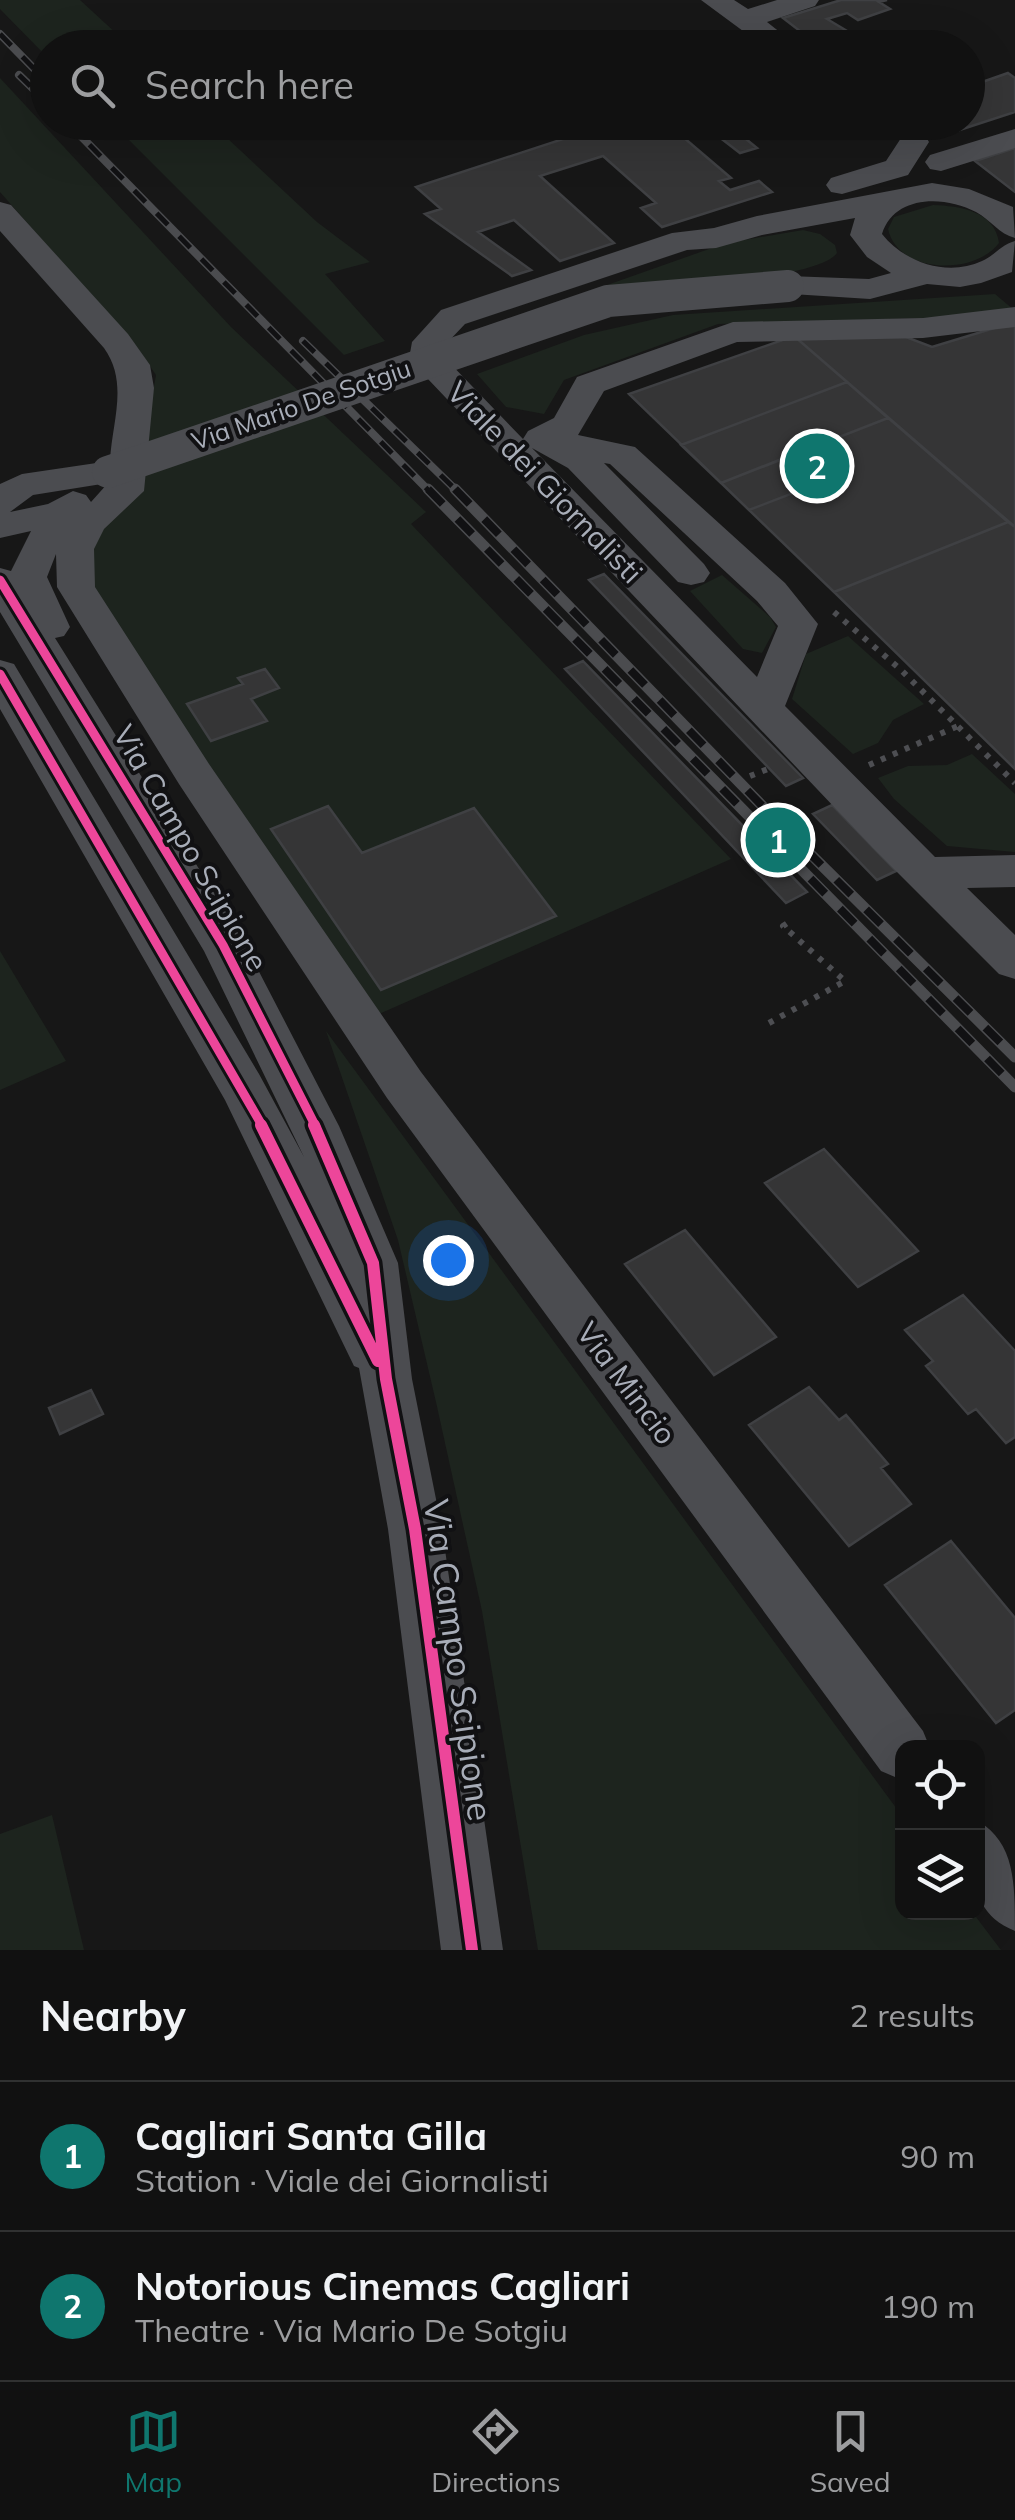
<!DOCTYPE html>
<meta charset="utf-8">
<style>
body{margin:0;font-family:Mulish,sans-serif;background:#1e1f1f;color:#f1f3f6}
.controls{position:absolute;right:30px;bottom:30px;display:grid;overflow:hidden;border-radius:20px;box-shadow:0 10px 40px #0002}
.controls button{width:90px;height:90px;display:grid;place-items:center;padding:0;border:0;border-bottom:2px solid #303131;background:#111;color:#f1f3f6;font:50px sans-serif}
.you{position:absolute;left:448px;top:1260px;width:35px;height:35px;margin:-25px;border:8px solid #fff;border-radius:50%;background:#1a73e8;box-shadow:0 0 0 15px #1a73e833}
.badge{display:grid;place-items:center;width:65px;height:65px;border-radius:50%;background:#0f766e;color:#fff;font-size:32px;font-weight:700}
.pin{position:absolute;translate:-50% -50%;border:5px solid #fff;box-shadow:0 2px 10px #0006}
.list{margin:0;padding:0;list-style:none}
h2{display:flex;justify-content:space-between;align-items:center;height:130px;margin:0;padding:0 40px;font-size:42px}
h2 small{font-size:32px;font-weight:400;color:#9c9d9f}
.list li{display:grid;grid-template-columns:65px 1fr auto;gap:30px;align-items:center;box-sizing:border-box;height:150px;padding:0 40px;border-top:2px solid #303131}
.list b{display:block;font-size:38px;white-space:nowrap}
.list p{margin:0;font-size:32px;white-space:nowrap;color:#9c9d9f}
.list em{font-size:32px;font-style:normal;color:#9c9d9f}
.icon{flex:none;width:55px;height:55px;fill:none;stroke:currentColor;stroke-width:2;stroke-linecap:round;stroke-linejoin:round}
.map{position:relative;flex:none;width:1015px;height:1950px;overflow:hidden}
.search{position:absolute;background:#111;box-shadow:0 10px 40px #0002;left:30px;right:30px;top:30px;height:110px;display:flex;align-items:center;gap:25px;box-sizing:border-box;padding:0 35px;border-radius:55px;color:#9c9d9f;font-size:38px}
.sheet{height:430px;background:#111}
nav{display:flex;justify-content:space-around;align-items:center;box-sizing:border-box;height:140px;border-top:2px solid #303131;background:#111;font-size:28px;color:#9c9d9f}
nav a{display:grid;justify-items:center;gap:5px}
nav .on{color:#0f766e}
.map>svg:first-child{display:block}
.green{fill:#1d241e}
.building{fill:#353536;stroke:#3f4043;stroke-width:2.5}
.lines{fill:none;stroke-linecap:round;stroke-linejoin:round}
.path{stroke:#4d4e52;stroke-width:6;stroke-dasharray:5 8;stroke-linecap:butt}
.minor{fill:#4b4c50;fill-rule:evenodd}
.rail-far1-casing{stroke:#4b4c4f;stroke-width:8}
.rail-casing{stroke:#4b4c4f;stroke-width:11}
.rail-far1{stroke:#111113;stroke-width:5;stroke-dasharray:16;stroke-linecap:butt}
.rail{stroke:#111113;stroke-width:8;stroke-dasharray:21;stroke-linecap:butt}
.minor-bridge{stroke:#4b4c50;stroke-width:32}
.cycleway-far1-casing{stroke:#111113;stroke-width:15}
.cycleway-casing{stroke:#111113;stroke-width:19}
.cycleway-far1{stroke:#ed469a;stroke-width:9}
.cycleway{stroke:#ed469a;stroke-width:12}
.labels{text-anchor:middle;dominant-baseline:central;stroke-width:8;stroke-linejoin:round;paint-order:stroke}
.far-street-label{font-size:25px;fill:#a8adb8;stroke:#111113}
.street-label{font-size:30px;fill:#a8adb8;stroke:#111113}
.near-street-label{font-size:35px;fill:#a8adb8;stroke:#111113}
</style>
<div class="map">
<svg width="1015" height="1950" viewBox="0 0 1015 1950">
<rect width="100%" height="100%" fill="#171717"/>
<!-- green -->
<path class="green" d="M 0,0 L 80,0 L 131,47 L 48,48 L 47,57 L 0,9 Z
M 0,78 L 231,327 L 426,512 L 411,524 L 731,859 L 379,1014 L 365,1007 L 93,592 L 88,559 L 150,409 L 156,375 L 139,350 L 0,192 Z
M 112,123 L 211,123 L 317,222 L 370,262 L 325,274 L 385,341 L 344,355 Z
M 933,205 C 960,206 995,211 999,243 C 974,276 898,274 888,229 L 894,217 Z
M 803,230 L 820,234 L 835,245 L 837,253 C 815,283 637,286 593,290 L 726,243 Z
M 995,294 L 1014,310 L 989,316 L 718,324 L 564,380 L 544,414 L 506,407 L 477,374 L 584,335 L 673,315 Z
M 722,575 L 770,617 L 776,627 L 762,653 L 743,649 L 690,591 Z
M 848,636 L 924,704 L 893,720 L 878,743 L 853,754 L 792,699 L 806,654 Z
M 972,754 L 1015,794 L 1015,852 L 947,846 L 894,799 L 878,778 L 908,766 L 947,765 Z
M 0,951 L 66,1061 L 0,1090 Z
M 326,1031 L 902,1816 L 902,1912 L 973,1913 L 1001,1950 L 538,1950 L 482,1611 L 436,1402 L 398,1240 Z
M 52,1815 L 84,1950 L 0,1950 L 0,1834 Z"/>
<!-- building -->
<path class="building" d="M 841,0 L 887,0 L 879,2 L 890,9 L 858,20 L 847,13 L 827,19 L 869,44 L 875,41 L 884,48 L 822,48 L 783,18 Z
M 626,32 L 646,48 L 531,48 L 579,33 L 592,43 Z
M 1008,73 L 1015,78 L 1015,112 L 941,136 L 924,122 L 968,122 L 968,87 Z
M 615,122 L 725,122 L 757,148 L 740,153 L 701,123 L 676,131 L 731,178 L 719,181 L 730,190 L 759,181 L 772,192 L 662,227 L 641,208 L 656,203 L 603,156 L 540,176 L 614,243 L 560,261 L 514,220 L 478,232 L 531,270 L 512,276 L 425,214 L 441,209 L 416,187 Z
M 1015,148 L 1015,192 L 975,161 Z
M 1011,323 L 1015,326 L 1015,527 L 794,336 L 906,337 L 932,347 Z
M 794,336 L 1008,522 L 834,592 L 629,394 Z
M 847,382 L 888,418 L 721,483 L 681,445 Z
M 784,458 L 814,485 L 749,510 L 721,483 Z
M 1008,522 L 1015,527 L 1015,769 L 834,592 Z
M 604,574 L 803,778 L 786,786 L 589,580 Z
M 583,661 L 807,892 L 786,903 L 565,669 Z
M 265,669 L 279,688 L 251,699 L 267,721 L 211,741 L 187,704 L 243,684 L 238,678 Z
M 832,805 L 896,871 L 877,880 L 813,814 Z
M 328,806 L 362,853 L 474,808 L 556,916 L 381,990 L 271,829 Z
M 824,1149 L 918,1251 L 858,1287 L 765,1183 Z
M 685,1230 L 776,1337 L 714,1375 L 625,1264 Z
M 963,1295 L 1015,1351 L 1015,1437 L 1006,1443 L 976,1409 L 968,1414 L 926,1366 L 933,1361 L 905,1330 Z
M 809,1387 L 839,1420 L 846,1415 L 888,1464 L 881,1468 L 911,1504 L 849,1546 L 749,1425 Z
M 91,1390 L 103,1414 L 60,1434 L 49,1408 Z
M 951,1541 L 1015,1618 L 1015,1710 L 996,1723 L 885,1585 Z"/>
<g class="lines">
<!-- path -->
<path class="path" d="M 834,612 L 900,669 L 1015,783
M 869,765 L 958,726
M 750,776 L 768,769
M 769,1023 L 845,981 L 783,926 L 792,920"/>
<!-- minor -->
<path class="minor" d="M 701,0 L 734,0 L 748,9 L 777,0 L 819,0 L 815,6 L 767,22 L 800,48 L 766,48 Z
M 1015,129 L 1015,148 L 941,171 L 930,169 L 925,162 L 930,155 Z
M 914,133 L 925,135 L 929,142 L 908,175 L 842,194 L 831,192 L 826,185 L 831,178 L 886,161 L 903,135 Z
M 932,183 L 969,189 L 1013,207 L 1015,238 C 999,234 991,220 976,212 C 944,195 894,195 882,234 C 905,263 948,277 982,261 C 995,255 1001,245 1015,241 L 1012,272 L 981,283 L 960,287 L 927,284 L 870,299 L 776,293 L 771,286 L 776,279 L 788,276 L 869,279 L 891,273 L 867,257 L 850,235 L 855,218 L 762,235 L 716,248 L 687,250 L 465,324 L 446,344 L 444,357 L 523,439 L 528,431 L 554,418 L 577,377 L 733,322 L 923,318 L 1015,307 L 1015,327 L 923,338 L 737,342 L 604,391 L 578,435 L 635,447 L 785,583 L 818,624 L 785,706 L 935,857 L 1015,855 L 1015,887 L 967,888 L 1015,935 L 1015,979 L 999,974 L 873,848 L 409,359 L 412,342 L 441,310 L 672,233 L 714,228 L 757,216 ZM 532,448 L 568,468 L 678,582 L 691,585 L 704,582 L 710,573 L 704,564 L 604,463 L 610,464 L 757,601 L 778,626 L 757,677 Z
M 0,202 L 11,205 L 128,334 L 150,365 L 154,388 L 144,491 L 104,529 L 94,549 L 95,587 L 209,764 L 421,1072 L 923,1731 L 930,1748 L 902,1748 L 902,1780 L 881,1771 L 387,1098 L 179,784 L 57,587 L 56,554 L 47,577 L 70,627 L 64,636 L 55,638 L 239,933 L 339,1126 L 398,1263 L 412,1379 L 442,1529 L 503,1950 L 441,1950 L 388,1529 L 359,1368 L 354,1366 L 225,1100 L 0,709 L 0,660 L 14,664 L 259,1074 L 304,1157 L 204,951 L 0,612 L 0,568 L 11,571 L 31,531 L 0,538 L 0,484 L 22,474 L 110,461 C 112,421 129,383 104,348 L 0,231 ZM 108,483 L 91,502 L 86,495 L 73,491 L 48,504 L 10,512 L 33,495 Z
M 978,1821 C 1015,1843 1015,1883 1015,1931 C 965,1911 975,1868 978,1821 Z"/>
<!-- rail-far1 casing -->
<g class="rail-far1-casing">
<path id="rail-far1" d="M 0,34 L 48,83
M 19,75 L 48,103
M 67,122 L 430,492
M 303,341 L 458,492"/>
</g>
<!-- rail casing -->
<g class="rail-casing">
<path id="rail" d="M 428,489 L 1015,1087
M 455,489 L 773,817 L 1015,1057"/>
</g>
<!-- rail-far1 -->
<use href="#rail-far1" class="rail-far1"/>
<!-- rail -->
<use href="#rail" class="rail"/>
<!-- minor-bridge -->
<path class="minor-bridge" d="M 108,472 L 608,301 L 788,286"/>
<!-- cycleway-far1 casing -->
<g class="cycleway-far1-casing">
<path id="cycleway-far1" d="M 0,580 L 223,945 L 316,1127
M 0,674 L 263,1127"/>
</g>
<!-- cycleway casing -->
<g class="cycleway-casing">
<path id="cycleway" d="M 261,1125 L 378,1361
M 314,1125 L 373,1263 L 386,1379 L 415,1529 L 472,1950"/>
</g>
<!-- cycleway-far1 -->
<use href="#cycleway-far1" class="cycleway-far1"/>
<!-- cycleway -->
<use href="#cycleway" class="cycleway"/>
</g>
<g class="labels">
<!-- far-street labels -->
<g class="far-street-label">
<text transform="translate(301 404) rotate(-19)">Via Mario De Sotgiu</text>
</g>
<!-- street labels -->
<g class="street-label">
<text transform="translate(545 482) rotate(46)">Viale dei Giornalisti</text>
<text transform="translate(191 848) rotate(60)">Via Campo Scipione</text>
<text transform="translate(627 1383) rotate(53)">Via Mincio</text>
</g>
<!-- near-street labels -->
<g class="near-street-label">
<text transform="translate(459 1660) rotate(82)">Via Campo Scipione</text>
</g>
</g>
</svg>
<div class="controls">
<button><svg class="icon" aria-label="locate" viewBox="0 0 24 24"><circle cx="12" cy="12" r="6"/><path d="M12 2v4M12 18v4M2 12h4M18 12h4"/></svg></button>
<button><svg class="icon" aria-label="layers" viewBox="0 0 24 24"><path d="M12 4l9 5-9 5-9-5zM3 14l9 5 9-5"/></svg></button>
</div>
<div class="you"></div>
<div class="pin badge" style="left:778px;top:840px">1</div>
<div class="pin badge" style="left:817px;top:466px">2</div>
<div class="search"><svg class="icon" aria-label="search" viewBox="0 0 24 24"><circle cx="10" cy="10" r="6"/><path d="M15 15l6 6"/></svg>Search here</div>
</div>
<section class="sheet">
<h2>Nearby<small>2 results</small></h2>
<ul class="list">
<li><span class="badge">1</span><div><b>Cagliari Santa Gilla</b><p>Station · Viale dei Giornalisti</p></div><em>90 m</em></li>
<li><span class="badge">2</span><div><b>Notorious Cinemas Cagliari</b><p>Theatre · Via Mario De Sotgiu</p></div><em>190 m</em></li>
</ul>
</section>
<nav>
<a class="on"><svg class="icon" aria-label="map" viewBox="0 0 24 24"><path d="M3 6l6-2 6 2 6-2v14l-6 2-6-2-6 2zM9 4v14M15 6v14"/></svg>Map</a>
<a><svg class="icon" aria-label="directions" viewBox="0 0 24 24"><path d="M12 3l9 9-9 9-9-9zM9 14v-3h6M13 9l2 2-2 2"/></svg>Directions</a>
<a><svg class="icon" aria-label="saved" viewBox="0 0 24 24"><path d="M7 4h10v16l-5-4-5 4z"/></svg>Saved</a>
</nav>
